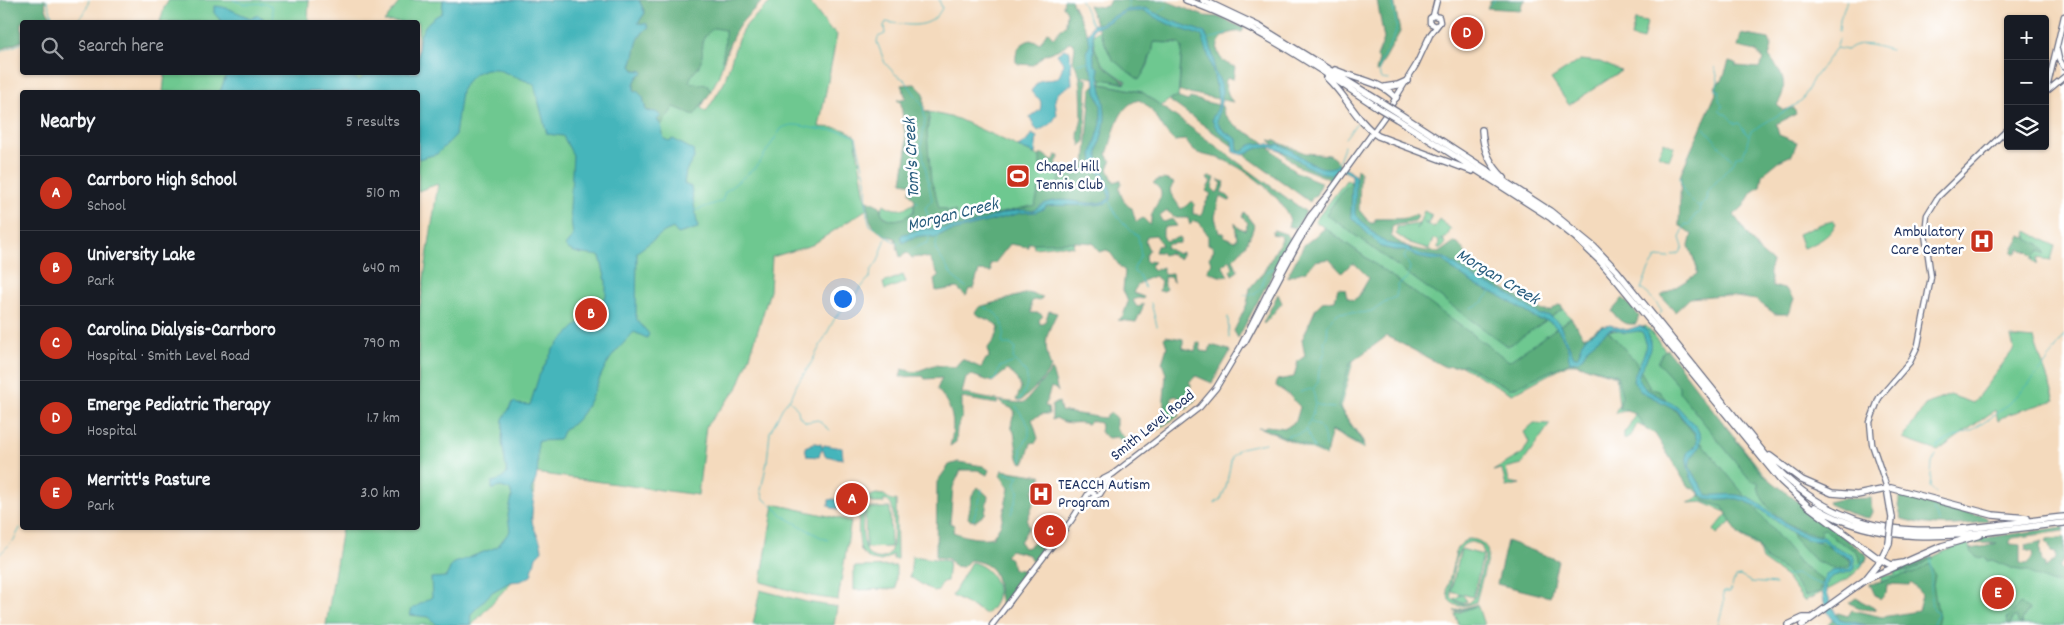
<!DOCTYPE html>
<meta charset="utf-8">
<style>
body{margin:0;font-family:Dekko,sans-serif;background:#20242c;color:#f1f3f6}
.controls{position:absolute;right:15px;top:15px;display:grid;overflow:hidden;border-radius:5px;box-shadow:0 1px 4px #0004}
.controls button{width:45px;height:45px;display:grid;place-items:center;padding:0;border:0;border-bottom:1px solid #363941;background:#171b24;color:#f1f3f6;font:25px sans-serif}
.you{position:absolute;left:842px;top:298px;width:18px;height:18px;margin:-12px;border:4px solid #fff;border-radius:50%;background:#1a73e8;box-shadow:0 0 0 8px #1a73e833}
.badge{display:grid;place-items:center;width:32px;height:32px;border-radius:50%;background:#c8321e;color:#fff;font-size:16px;font-weight:700}
.pin{position:absolute;translate:-50% -50%;border:2px solid #fff;box-shadow:0 1px 5px #0006}
.list{margin:0;padding:0;list-style:none}
h2{display:flex;justify-content:space-between;align-items:center;height:65px;margin:0;padding:0 20px;font-size:21px}
h2 small{font-size:16px;font-weight:400;color:#9ea1a6}
.list li{display:grid;grid-template-columns:32px 1fr auto;gap:15px;align-items:center;box-sizing:border-box;height:75px;padding:0 20px;border-top:1px solid #363941}
.list b{display:block;font-size:19px;white-space:nowrap}
.list p{margin:0;font-size:16px;white-space:nowrap;color:#9ea1a6}
.list em{font-size:16px;font-style:normal;color:#9ea1a6}
.icon{flex:none;width:28px;height:28px;fill:none;stroke:currentColor;stroke-width:2;stroke-linecap:round;stroke-linejoin:round}
.map{position:relative;flex:none;width:2064px;height:625px;overflow:hidden}
.search{position:absolute;background:#171b24;box-shadow:0 1px 4px #0004;left:20px;top:20px;width:400px;height:55px;display:flex;align-items:center;gap:12px;box-sizing:border-box;padding:0 18px;border-radius:5px;color:#9ea1a6;font-size:19px}
.panel{position:absolute;background:#171b24;box-shadow:0 1px 4px #0004;left:20px;top:90px;width:400px;height:440px;border-radius:5px}
.map>svg:first-child{display:block}
.green{fill:#6ec890;stroke:#447c77;fill-rule:evenodd}
.forest{fill:#5aac7a;stroke:#3a6e6c}
.water{fill:#45b5bb;stroke:#30728c}
.lines{fill:none;stroke-linecap:round;stroke-linejoin:round}
.stream{stroke:#45b5bb;stroke-width:1}
.major-casing{stroke:#676b7f;stroke-width:7}
.highway-casing{stroke:#676b7f;stroke-width:8}
.major{stroke:#fff;stroke-width:4.5}
.highway{stroke:#fff;stroke-width:5.5}
.highway-bridge-casing{stroke:#676b7f;stroke-width:8;stroke-linecap:butt}
.highway-bridge{stroke:#fff;stroke-width:5.5}
.labels{text-anchor:middle;dominant-baseline:central;stroke-width:5;stroke-linejoin:round;paint-order:stroke}
.poi-label{font-size:16px;fill:#1b2f5e;stroke:#fff;text-anchor:start}
.street-label{font-size:16px;fill:#1b2f5e;stroke:#fff}
.water-label{font-size:18px;font-style:italic;fill:#2a5e7f;stroke:#fff}
</style>
<div class="map">
<svg width="2064" height="625" viewBox="0 0 2064 625">
<rect width="100%" height="100%" fill="#fff"/>
<filter id="ink" filterUnits="userSpaceOnUse"><feTurbulence type="fractalNoise" baseFrequency=".02" numOctaves="2"/><feDisplacementMap in="SourceGraphic" scale="10" xChannelSelector="R" yChannelSelector="G"/><feConvolveMatrix kernelMatrix="1 2 1 2 8 2 1 2 1" color-interpolation-filters="sRGB"/></filter>
<filter id="wash" filterUnits="userSpaceOnUse"><feTurbulence type="fractalNoise" baseFrequency=".0096" numOctaves="4" result="noise"/><feDisplacementMap in="SourceGraphic" scale="20" xChannelSelector="R" yChannelSelector="G"/><feGaussianBlur stdDeviation="1.12" result="paint"/><feColorMatrix in="noise" values="0 0 0 0 0 0 0 0 0 0 0 0 0 0 0 0 0 1.4 0 .05"/><feComposite in="paint" operator="in"/></filter>
<g filter="url(#wash)">
<rect width="100%" height="100%" fill="#f4dabd"/>
<!-- green -->
<path class="green" d="M 169,0 L 309,0 L 308,22 L 160,22 L 164,8 Z
M 401,0 L 764,0 L 744,18 L 737,28 L 730,40 L 718,78 L 701,108 L 706,112 L 724,83 L 737,42 L 742,31 L 749,22 L 773,0 L 808,0 L 831,31 L 833,30 L 837,35 L 819,127 C 833,128 844,126 855,136 L 867,209 L 812,245 L 772,257 L 770,291 L 750,356 L 737,389 L 706,426 L 698,495 L 535,473 L 528,564 L 472,625 L 326,625 L 342,528 L 418,528 L 418,318 L 438,184 L 418,191 L 418,92 L 163,92 L 165,73 L 418,72 L 418,22 L 384,22 Z
M 1635,20 L 1647,22 L 1643,40 L 1631,37 Z
M 1099,30 L 1112,59 L 1143,74 L 1148,65 L 1154,42 L 1180,44 L 1182,47 L 1178,98 L 1172,98 L 1161,106 L 1142,92 L 1102,84 L 1101,78 L 1125,84 L 1126,81 C 1105,67 1095,62 1093,35 Z
M 1580,60 L 1600,62 L 1621,71 L 1569,105 L 1551,79 Z
M 925,111 L 958,119 L 1071,171 L 1099,159 L 1100,241 L 1074,237 L 1073,247 L 1060,245 L 1034,248 L 1028,211 L 935,237 Z
M 1664,142 L 1674,147 L 1669,160 L 1658,155 Z
M 1347,179 L 1351,182 L 1344,189 L 1326,214 L 1370,246 L 1545,321 L 1563,309 L 1571,318 L 1558,327 L 1566,342 L 1603,331 L 1635,329 L 1646,326 L 1763,473 C 1794,505 1832,529 1865,559 C 1861,577 1820,593 1804,601 L 1786,577 L 1762,560 L 1758,547 L 1740,536 L 1737,517 L 1717,534 L 1714,530 L 1728,513 L 1702,502 L 1688,503 L 1703,494 L 1668,439 L 1637,424 L 1632,434 L 1624,440 L 1624,432 L 1627,430 L 1635,414 L 1626,411 L 1615,413 L 1619,404 L 1616,376 L 1576,364 L 1568,364 L 1512,394 L 1378,320 L 1359,340 L 1340,408 L 1363,441 L 1364,449 L 1330,430 L 1326,456 L 1258,427 L 1314,434 L 1375,264 L 1315,221 Z
M 914,203 L 914,211 C 903,221 891,224 880,212 L 884,204 C 895,212 904,210 914,203 Z
M 1424,211 L 1432,215 L 1428,224 L 1423,222 L 1434,228 L 1439,219 L 1451,229 L 1446,238 L 1441,240 L 1444,240 L 1445,245 L 1442,248 L 1438,248 L 1439,241 L 1433,239 L 1429,249 L 1407,242 L 1396,234 L 1397,227 L 1419,224 L 1417,229 Z
M 1833,221 L 1836,223 C 1831,236 1816,244 1803,248 L 1798,234 L 1821,224 Z
M 2027,231 L 2055,246 L 2051,260 L 2038,258 L 2037,265 L 2032,258 L 2035,259 L 2034,257 L 2042,249 L 2039,244 L 2029,240 L 2028,236 L 2026,237 Z
M 903,275 L 906,282 L 885,290 L 883,283 Z
M 2011,337 L 2034,339 L 2055,400 L 2009,414 L 1998,421 L 1995,410 L 1938,451 L 1903,439 L 1925,405 L 1950,395 L 1973,403 L 2014,349 Z
M 1534,423 L 1550,424 L 1522,464 L 1506,468 L 1509,482 L 1520,484 L 1506,487 L 1502,469 L 1493,471 L 1523,453 L 1529,442 L 1524,432 Z
M 876,494 L 884,495 L 892,501 L 896,500 L 897,559 L 893,559 L 893,554 C 882,565 869,563 861,550 C 857,533 855,499 876,494 ZM 871,499 L 872,503 L 884,503 L 884,499 C 889,501 892,505 893,511 C 893,526 900,569 870,556 C 860,546 860,509 871,499 Z
M 774,504 L 851,521 L 838,600 L 811,596 L 761,582 Z
M 865,508 L 890,508 L 891,547 L 866,548 Z
M 1468,539 C 1480,539 1488,545 1488,556 L 1476,602 C 1465,605 1459,610 1449,600 L 1447,589 L 1457,548 L 1462,543 ZM 1471,542 L 1481,545 L 1485,556 L 1475,596 L 1468,603 L 1460,604 L 1452,598 C 1448,590 1455,556 1461,548 C 1463,544 1467,543 1471,542 Z
M 1965,544 L 1969,545 L 1969,548 L 2064,578 L 2064,625 L 1921,625 L 1932,610 L 1908,574 L 1881,582 L 1881,577 L 1896,574 L 1894,571 L 1896,569 C 1907,578 1925,563 1935,556 C 1944,551 1955,547 1965,544 Z
M 1461,549 L 1483,555 L 1473,597 L 1462,594 L 1467,601 L 1461,603 L 1454,599 L 1462,594 L 1451,591 Z
M 912,556 L 949,561 L 947,581 L 942,582 L 938,591 L 934,592 L 910,577 Z
M 971,562 C 995,567 1008,597 986,614 L 952,596 Z
M 896,566 L 896,589 L 854,590 L 854,567 Z
M 760,590 L 807,602 L 837,607 L 834,625 L 753,625 Z
M 1477,604 L 1484,625 L 1459,625 L 1455,614 L 1476,606 L 1455,612 L 1454,611 Z"/>
<!-- forest -->
<path class="forest" d="M 0,0 L 45,0 L 46,9 L 54,22 L 22,22 L 22,41 L 0,50 Z
M 639,0 L 764,0 C 740,22 734,29 724,60 L 722,60 L 725,43 L 725,30 L 714,28 C 693,43 708,47 699,66 C 695,73 692,72 689,82 L 707,85 L 711,92 L 694,115 L 674,107 L 661,125 L 651,111 L 646,111 C 643,92 622,92 643,71 L 634,70 L 631,66 L 637,40 L 645,30 L 638,23 L 645,13 Z
M 1064,0 L 1071,0 L 1103,65 L 1126,83 L 1083,76 L 1082,78 L 1087,79 L 1085,141 L 1081,146 L 1078,135 L 1082,117 L 1081,86 L 1079,73 L 1073,61 L 1075,46 L 1072,43 L 1069,42 L 1062,48 L 1044,55 L 1033,65 L 1019,64 L 1016,62 C 1015,51 1019,44 1030,40 L 1040,43 L 1047,32 L 1050,33 L 1053,38 L 1066,24 L 1067,12 L 1063,6 Z
M 1110,0 L 1164,0 L 1204,16 L 1218,17 L 1244,28 L 1242,32 C 1215,29 1207,59 1235,67 L 1233,79 L 1228,78 L 1224,81 L 1229,97 L 1233,102 L 1179,91 L 1182,47 L 1178,43 L 1154,42 L 1152,54 L 1150,56 C 1148,65 1144,72 1139,80 L 1112,59 L 1088,5 L 1101,7 L 1107,6 Z
M 1377,0 L 1394,0 L 1400,32 L 1377,73 L 1376,71 L 1379,60 L 1377,57 L 1384,39 Z
M 1491,0 L 1526,0 L 1522,3 L 1521,10 L 1487,8 Z
M 1741,34 L 1769,39 L 1772,46 L 1769,56 C 1782,73 1790,85 1777,105 L 1783,110 L 1794,108 L 1796,114 L 1776,124 L 1779,135 L 1797,142 L 1792,155 L 1779,161 L 1762,175 L 1760,187 L 1752,192 L 1743,207 L 1734,215 L 1759,251 L 1772,262 L 1769,271 L 1773,286 L 1787,290 L 1794,299 L 1788,314 L 1775,314 L 1756,300 L 1722,295 L 1690,298 L 1675,312 L 1661,296 L 1697,274 L 1697,268 L 1689,246 L 1692,234 L 1679,225 L 1681,173 L 1718,89 L 1715,87 L 1719,82 L 1722,81 L 1729,61 L 1736,63 L 1736,66 L 1759,68 L 1764,60 L 1756,51 L 1738,47 Z
M 1096,83 L 1142,92 L 1306,212 L 1296,228 L 1288,226 L 1290,220 C 1281,194 1243,166 1218,158 C 1211,156 1197,155 1192,149 C 1189,146 1188,143 1185,140 L 1174,141 C 1160,129 1156,109 1139,100 C 1117,105 1114,136 1107,154 L 1111,161 L 1108,169 L 1114,182 L 1120,180 L 1122,183 L 1119,188 C 1121,196 1125,206 1132,208 L 1136,222 L 1143,218 L 1150,225 C 1152,221 1150,218 1152,214 C 1157,200 1169,194 1153,183 C 1160,177 1167,179 1174,183 L 1170,189 L 1171,194 L 1181,209 L 1186,206 L 1191,201 L 1195,204 L 1193,207 L 1193,214 L 1202,215 L 1204,206 L 1211,194 L 1206,191 L 1211,181 L 1207,179 L 1209,176 L 1215,178 L 1212,188 L 1217,193 L 1222,184 L 1218,180 L 1225,182 L 1221,193 L 1228,196 L 1231,200 L 1229,201 L 1221,197 L 1219,198 L 1215,217 L 1219,233 L 1224,233 L 1224,236 L 1234,241 L 1237,239 L 1235,223 L 1239,228 L 1245,230 L 1248,223 L 1242,217 L 1244,212 L 1254,225 C 1251,238 1243,250 1233,259 L 1238,271 L 1232,275 L 1230,270 L 1233,267 L 1230,260 L 1222,265 L 1228,276 L 1219,276 L 1207,271 L 1212,263 L 1209,258 L 1214,250 L 1212,246 L 1208,244 L 1208,235 L 1199,222 L 1193,221 L 1190,225 L 1188,218 L 1176,218 L 1167,211 L 1160,216 L 1161,220 L 1164,222 L 1172,219 L 1177,226 L 1166,227 L 1163,229 L 1163,236 L 1166,241 L 1180,237 L 1180,243 L 1169,244 L 1165,247 L 1178,254 L 1182,252 L 1182,255 L 1179,259 L 1174,257 L 1170,253 L 1163,255 L 1161,252 L 1155,252 L 1157,246 L 1162,245 L 1156,235 L 1147,236 L 1145,241 L 1149,250 L 1146,255 L 1145,260 L 1149,263 L 1150,261 L 1154,262 L 1150,266 L 1153,271 L 1163,267 L 1163,273 L 1166,275 L 1172,273 L 1173,282 L 1170,277 L 1164,277 L 1164,285 L 1166,289 L 1164,291 L 1159,291 L 1161,281 L 1155,276 C 1145,279 1137,283 1133,293 L 1144,297 L 1143,299 L 1139,298 L 1133,300 L 1136,306 L 1139,307 L 1143,304 L 1143,307 L 1136,322 L 1118,320 L 1123,316 L 1128,302 L 1123,290 L 1125,271 C 1117,266 1115,256 1107,250 L 1099,252 L 1093,243 C 1072,240 1050,244 1028,243 L 1028,247 L 1010,244 L 995,263 L 990,264 L 991,272 L 979,271 L 973,289 L 969,289 L 966,296 L 957,288 L 936,291 L 934,280 L 939,276 L 929,258 L 918,257 L 912,258 L 907,253 L 900,257 L 895,238 C 873,233 867,221 868,200 L 880,206 C 881,226 904,221 914,211 L 915,200 L 909,192 L 912,184 L 902,182 L 907,150 L 901,103 L 897,100 L 906,98 L 901,85 L 915,84 L 924,93 L 924,110 L 930,114 L 927,132 L 931,181 L 935,191 L 939,208 L 946,209 L 946,211 L 955,211 L 956,213 L 954,218 L 946,219 L 946,226 L 1035,205 L 1039,189 L 1058,186 L 1060,178 L 1052,166 L 1042,167 L 1040,165 L 1040,155 L 1043,154 L 1051,160 L 1054,160 L 1056,155 L 1060,156 L 1056,163 C 1062,175 1075,174 1085,168 L 1091,88 Z
M 1176,97 L 1188,101 L 1190,98 L 1222,106 L 1224,114 L 1235,126 L 1263,141 L 1294,171 L 1320,182 L 1321,185 L 1316,195 L 1313,196 L 1310,202 L 1170,101 L 1172,98 Z
M 1269,140 L 1275,141 L 1305,153 L 1330,155 L 1341,165 L 1332,180 L 1297,166 Z
M 1357,169 L 1360,172 L 1359,210 L 1370,223 L 1375,223 L 1375,219 C 1386,218 1409,221 1416,214 L 1418,216 L 1415,222 L 1396,225 L 1392,227 L 1391,236 C 1405,249 1421,251 1440,252 L 1454,242 L 1458,243 L 1484,277 L 1543,311 L 1550,311 L 1558,305 L 1562,306 L 1563,309 L 1513,343 L 1508,346 L 1504,344 L 1326,214 L 1344,189 L 1356,177 Z
M 1325,228 L 1509,361 L 1571,318 L 1584,337 L 1603,325 L 1635,361 L 1651,389 L 1659,391 L 1801,564 L 1822,579 L 1820,592 L 1805,596 L 1786,571 L 1765,559 L 1757,544 L 1738,534 L 1723,507 L 1704,501 L 1698,492 L 1687,485 L 1655,434 L 1644,427 L 1635,413 L 1619,408 L 1622,396 L 1617,375 L 1570,362 L 1511,389 L 1465,365 L 1445,367 L 1387,336 L 1350,363 L 1338,407 L 1362,441 L 1362,446 L 1332,430 L 1326,454 L 1263,428 L 1266,426 L 1286,428 L 1296,421 L 1300,407 L 1289,395 L 1276,386 L 1277,380 L 1294,377 L 1298,361 L 1305,356 L 1302,340 L 1316,308 L 1322,302 L 1335,300 L 1338,288 L 1345,289 L 1347,297 L 1353,300 L 1358,297 L 1369,278 L 1355,264 L 1351,264 L 1342,273 L 1329,259 L 1315,261 L 1306,271 L 1287,277 L 1304,245 Z
M 1274,230 L 1286,234 L 1291,239 L 1238,338 L 1234,331 L 1247,304 L 1250,288 L 1264,271 L 1282,239 L 1281,236 L 1272,234 Z
M 2021,236 L 2025,238 L 2028,236 L 2029,240 C 2035,240 2045,248 2045,254 L 2040,251 L 2034,257 L 2035,259 L 2028,252 L 2019,249 L 2016,254 L 2012,252 Z
M 1028,293 L 1043,297 L 1039,301 L 1034,300 L 1031,303 L 1031,313 L 1039,313 L 1043,316 L 1039,320 L 1040,324 L 1044,324 L 1049,311 L 1057,313 C 1045,337 1043,343 1051,368 L 1039,384 L 1021,401 L 1016,400 L 1021,388 L 1015,376 L 1007,370 L 992,382 L 972,375 L 966,378 L 962,393 C 972,396 1018,405 1025,402 L 1052,370 L 1058,392 L 1056,389 L 1051,387 L 1045,406 L 1048,407 L 1049,414 L 1042,414 L 1032,419 L 1038,438 L 1036,442 L 1031,443 L 1025,462 L 1022,463 L 1018,458 L 1014,432 C 1009,426 1012,419 1015,412 L 1013,409 L 1004,405 L 999,400 L 997,404 L 962,398 L 962,417 L 957,428 L 956,442 L 950,446 C 956,423 953,407 937,389 L 942,378 L 925,379 L 923,376 L 900,377 L 902,369 L 915,372 L 934,365 L 955,367 L 962,359 L 981,368 L 986,359 L 989,358 L 988,348 L 996,337 L 999,327 C 994,321 983,319 975,313 L 979,307 Z
M 1278,294 L 1282,303 L 1264,324 L 1263,323 Z
M 1623,298 L 1639,316 L 1636,324 C 1623,325 1619,321 1612,311 Z
M 1166,336 L 1183,339 L 1183,348 L 1195,351 L 1197,342 L 1200,343 L 1200,351 L 1209,352 L 1211,345 L 1229,350 L 1230,352 L 1212,383 L 1196,376 L 1189,382 L 1191,384 L 1190,392 L 1197,398 L 1186,410 L 1177,396 L 1172,397 L 1171,408 L 1180,415 L 1157,430 L 1154,427 L 1161,418 L 1163,411 L 1166,374 L 1162,363 L 1167,347 L 1164,338 Z
M 1667,349 L 1761,473 L 1867,555 L 1866,561 L 1861,563 L 1856,551 L 1835,539 L 1825,529 L 1821,530 L 1820,535 C 1797,534 1757,508 1758,482 L 1751,481 L 1679,392 L 1679,386 L 1658,363 L 1662,353 Z
M 1059,402 L 1061,411 L 1065,412 L 1104,418 L 1111,413 L 1116,417 L 1116,429 L 1134,447 L 1132,449 L 1117,437 L 1108,438 L 1100,432 L 1101,427 L 1100,423 L 1091,421 L 1087,424 C 1074,420 1070,427 1056,418 L 1052,420 L 1052,405 Z
M 958,462 L 983,466 L 989,470 L 987,475 L 978,470 L 961,470 L 953,487 L 950,523 L 954,525 L 953,532 C 966,537 980,540 993,537 L 1001,524 L 1009,488 L 1000,475 L 1002,470 L 1042,476 L 1033,491 L 1034,501 L 1027,521 L 1029,527 L 1020,542 L 1024,548 L 1028,547 L 1034,542 L 1042,549 L 1036,561 L 1032,561 L 1029,555 L 1010,550 L 1005,556 L 1011,559 L 1013,569 L 1029,571 L 1002,607 C 994,583 1004,565 970,560 L 963,567 L 954,566 L 949,559 L 936,557 L 937,482 L 949,465 Z
M 978,487 L 988,496 L 985,514 L 976,521 L 970,520 L 968,518 L 972,495 Z
M 1900,495 L 1937,506 L 1984,516 L 1987,518 L 1987,521 C 1958,527 1930,527 1902,519 L 1898,506 Z
M 1871,498 L 1872,512 L 1869,518 L 1856,516 L 1829,504 L 1828,502 L 1841,499 Z
M 2064,527 L 2064,531 L 2013,538 L 2010,541 L 2010,544 L 2020,545 L 2020,563 L 2026,564 C 2030,561 2034,557 2032,552 L 2025,550 L 2026,545 L 2043,541 C 2038,547 2041,555 2042,562 L 2045,564 L 2045,568 L 2056,559 L 2056,553 L 2051,552 L 2049,545 L 2046,542 L 2047,540 L 2064,537 L 2064,558 L 2059,568 L 2064,571 L 2064,584 L 2053,583 L 2033,575 L 2028,571 L 2013,569 L 1992,560 L 1987,561 L 1985,557 L 1977,558 L 1969,549 L 1988,546 L 1997,543 L 1967,544 L 1968,542 L 1976,539 Z
M 1793,533 C 1802,538 1809,540 1819,542 C 1826,545 1843,556 1850,560 L 1851,566 L 1835,569 L 1814,560 L 1793,537 Z
M 1507,541 L 1558,560 L 1550,597 L 1497,584 Z
M 1928,558 L 1933,558 L 1910,571 L 1898,570 Z
M 1930,564 L 1935,576 L 1933,584 L 1939,617 L 1937,625 L 1827,625 L 1838,613 L 1848,616 L 1852,610 L 1882,617 L 1918,611 L 1922,595 L 1911,583 L 1909,585 L 1889,584 L 1887,585 L 1886,593 L 1880,600 L 1875,595 L 1870,584 L 1883,582 L 1902,575 L 1914,573 Z
M 1856,598 L 1876,609 C 1868,612 1857,607 1849,603 Z
M 2020,604 L 2029,609 L 2021,621 L 2022,625 L 2018,623 L 2017,617 L 2013,617 L 2010,625 L 2008,625 L 2007,618 Z"/>
<!-- water -->
<path class="water" d="M 443,0 L 547,0 L 549,2 L 550,0 L 639,0 L 645,13 L 638,23 L 647,24 L 649,27 C 634,37 637,51 631,66 L 634,70 L 643,71 L 643,73 C 636,75 632,86 635,92 L 637,91 L 643,97 L 646,111 L 656,112 L 661,116 L 657,120 L 661,125 L 664,139 L 669,141 L 673,139 L 693,150 L 694,158 L 686,171 L 684,184 L 691,187 L 698,228 L 678,234 L 673,228 L 664,232 L 637,252 L 636,314 L 637,320 L 649,334 L 647,338 L 634,332 C 625,342 615,351 608,362 C 595,383 588,419 564,429 L 559,440 L 538,441 C 537,453 539,467 536,479 C 534,487 527,489 534,497 C 533,505 531,514 532,521 C 534,532 542,540 542,551 L 536,557 L 531,576 L 521,581 L 510,582 L 492,592 L 471,614 L 470,625 L 437,625 L 429,617 L 410,615 L 412,609 L 432,597 L 431,578 L 446,577 L 452,564 L 497,547 L 510,531 L 508,515 L 512,497 L 510,490 L 501,487 L 492,489 L 492,482 L 500,480 L 507,474 L 502,442 L 503,419 L 514,401 L 517,404 L 530,405 L 539,376 L 554,348 L 606,296 L 606,281 L 600,256 C 589,254 572,255 565,246 L 573,236 L 570,209 L 573,155 L 563,136 L 547,134 L 534,84 L 496,69 L 486,69 L 474,74 L 468,80 L 461,91 L 455,136 L 437,154 L 418,159 L 418,92 L 220,92 L 227,73 L 347,73 L 359,81 L 367,73 L 418,72 C 418,46 415,26 442,13 Z
M 214,6 C 227,6 239,14 251,18 L 258,15 L 263,18 L 265,22 L 222,22 L 214,13 Z
M 1145,8 L 1172,21 L 1204,32 L 1209,40 L 1214,60 L 1214,71 C 1228,89 1220,102 1217,122 L 1224,131 L 1237,139 L 1238,151 C 1245,152 1244,150 1249,146 C 1256,142 1269,143 1276,146 L 1277,144 C 1298,149 1316,177 1338,165 C 1347,168 1355,171 1356,180 L 1355,214 L 1372,232 L 1386,243 L 1408,247 L 1413,252 L 1427,256 L 1445,258 L 1479,281 L 1504,291 L 1540,315 L 1549,315 L 1559,323 L 1574,357 L 1578,356 L 1584,339 L 1601,327 L 1610,325 L 1627,330 L 1639,326 L 1645,328 C 1661,354 1635,367 1639,381 L 1647,390 L 1677,406 L 1697,428 L 1701,437 L 1700,447 L 1691,458 L 1689,466 L 1707,495 C 1721,496 1734,492 1749,498 C 1771,508 1797,540 1823,536 L 1830,544 L 1852,555 L 1854,558 L 1855,569 C 1848,574 1839,573 1832,577 C 1818,584 1834,610 1839,619 L 1866,625 C 1858,625 1846,625 1839,624 C 1824,617 1818,587 1826,574 L 1831,571 L 1849,569 L 1852,566 L 1851,559 L 1833,550 L 1822,540 C 1801,547 1772,515 1755,506 C 1750,503 1743,500 1737,499 C 1728,498 1709,501 1704,497 C 1693,489 1685,464 1687,452 L 1695,447 L 1697,442 L 1695,433 L 1675,409 L 1640,391 L 1633,381 C 1636,364 1653,350 1642,332 L 1639,331 L 1625,333 L 1614,329 L 1609,330 L 1588,347 L 1582,358 L 1578,361 L 1570,362 C 1568,358 1569,355 1568,350 C 1564,338 1554,317 1539,320 L 1502,297 L 1477,286 L 1452,269 L 1443,260 L 1432,260 L 1416,257 L 1406,250 L 1394,250 L 1381,247 L 1351,217 L 1352,175 L 1340,169 L 1331,174 C 1304,173 1289,145 1262,147 C 1255,148 1249,153 1243,155 L 1233,152 L 1232,141 C 1223,136 1216,130 1212,120 C 1212,115 1217,112 1218,106 C 1220,92 1207,51 1202,36 L 1172,26 L 1143,11 L 1126,12 L 1101,26 L 1094,28 L 1093,31 L 1094,64 L 1098,68 C 1100,84 1105,101 1105,117 C 1105,132 1097,144 1098,158 C 1099,168 1117,193 1110,201 C 1103,208 1059,204 1046,206 L 1044,209 L 1036,212 L 1021,213 L 942,234 L 935,238 C 925,233 911,237 903,243 L 900,237 L 903,234 C 910,233 920,229 926,229 C 936,229 957,228 968,225 C 989,220 1010,207 1033,211 C 1041,206 1045,202 1054,201 C 1072,197 1095,210 1110,198 L 1103,178 L 1093,164 L 1092,154 L 1101,124 L 1101,106 L 1096,92 L 1094,76 L 1088,63 L 1087,52 L 1090,43 L 1087,35 L 1093,24 L 1099,24 L 1125,10 Z
M 1064,49 L 1070,51 L 1072,84 L 1058,93 L 1055,99 L 1057,115 L 1051,124 L 1038,131 L 1035,128 L 1030,117 L 1040,110 C 1044,96 1035,99 1031,91 L 1039,81 C 1053,77 1060,85 1063,63 L 1057,54 Z
M 1032,134 L 1037,137 L 1035,154 L 1018,147 L 1026,142 Z
M 814,443 L 821,444 L 822,448 L 824,445 L 842,448 L 843,459 L 825,456 L 823,450 L 821,450 L 819,457 L 807,456 L 805,447 Z
M 833,499 L 853,504 L 852,511 L 832,508 L 829,506 L 829,500 Z"/>
<g class="lines">
<!-- stream -->
<path class="stream" d="M 47,0 L 52,16 L 60,22
M 233,0 L 244,4 L 266,3 L 272,6 L 274,22
M 1081,0 L 1092,24
M 1128,0 L 1129,9
M 1490,5 L 1495,0
M 1157,15 L 1167,6
M 76,22 L 86,10 L 89,0
M 1839,31 L 1840,19 L 1847,0
M 1208,41 L 1210,38 L 1217,37 L 1227,33
M 1836,48 L 1847,50 C 1857,39 1878,47 1891,50
M 0,52 L 22,43
M 1077,63 L 1089,62
M 1715,67 L 1718,80 L 1716,90 L 1720,91 L 1719,100 L 1723,106 L 1719,110 L 1723,114 L 1726,114 L 1735,124 L 1739,123 L 1748,135
M 1389,80 L 1381,79 C 1374,61 1392,47 1396,31 C 1398,21 1391,10 1394,0
M 1704,128 L 1733,161
M 1345,138 L 1357,123
M 1337,166 L 1344,146
M 1680,176 C 1680,188 1688,202 1699,206
M 1329,183 L 1332,172
M 916,202 L 918,202
M 1110,202 C 1112,214 1127,228 1138,236 L 1141,255 L 1134,268 L 1134,272 L 1139,275 L 1145,288
M 694,211 L 722,201 L 725,192 L 757,166 L 781,129 C 792,121 804,127 817,129 C 832,131 843,129 856,137 L 866,180 L 867,215 L 870,225 L 898,244 L 902,240
M 928,230 L 930,220 L 925,208 L 932,200 L 921,146 L 925,120 L 923,106 L 905,80 L 895,74 L 885,63 L 877,42 L 878,37 L 885,34 L 884,26 L 886,22 C 908,25 931,31 942,8 L 939,0
M 938,236 L 935,249 L 953,277 L 966,287
M 910,250 L 929,242 L 929,234
M 1672,256 L 1680,253 L 1683,247 L 1680,238 L 1685,225 L 1690,224 L 1695,215 L 1699,213 L 1700,206 L 1707,201 L 1708,191 L 1734,162 L 1736,156 L 1742,156 C 1747,150 1747,139 1751,131 L 1802,101 L 1813,79 L 1836,48 L 1839,39
M 1244,295 C 1264,296 1260,284 1268,271 L 1274,268
M 1151,303 L 1157,326
M 984,307 C 1001,314 1006,324 1002,342 L 1003,344 L 1010,344 L 1015,348 L 1013,358 C 1015,363 1020,365 1024,370 C 1031,380 1025,392 1019,401
M 1471,308 L 1482,303 L 1491,292
M 1657,316 L 1662,312 C 1657,303 1650,295 1641,289 L 1648,271 L 1657,257 L 1669,258
M 1228,317 L 1229,338
M 1647,334 L 1650,329
M 991,381 L 995,380 L 1000,367 L 1015,362
M 1300,392 L 1311,389
M 789,399 L 798,410 L 799,416 L 806,422 L 818,420 L 830,430
M 1316,404 L 1324,407 L 1334,408
M 1016,406 L 1029,426 L 1029,436 L 1021,448 L 1022,461
M 1311,422 C 1323,426 1325,434 1325,447
M 1306,430 L 1314,448
M 1287,436 C 1292,434 1297,435 1302,433 C 1308,430 1315,408 1315,401 C 1315,397 1313,393 1313,389 L 1318,382 L 1319,371 L 1323,362 L 1321,360 L 1326,351 L 1324,342 L 1327,336 L 1328,323 L 1338,313 C 1349,311 1359,315 1371,311 C 1381,307 1386,300 1396,297 L 1398,285 L 1408,277 L 1410,267 L 1404,257 L 1408,250
M 1937,448 C 1945,437 1966,435 1977,427 C 2013,404 2044,372 2064,335
M 1936,455 L 1932,463 L 1930,487 L 1936,493
M 1005,473 L 1018,477
M 1215,503 L 1221,499 L 1226,487 L 1232,456 L 1241,448 L 1265,443
M 1933,509 L 1940,523
M 1011,514 L 1019,491 L 1015,484 L 1019,475
M 973,520 L 978,506 L 982,489
M 828,540 L 822,538 L 785,517 L 764,499 L 761,490 L 767,462 L 770,432 L 784,405 L 792,396 L 797,384 L 810,365 L 835,318 L 870,277 L 871,271 L 878,261 L 886,238
M 0,554 L 14,540 L 20,528
M 1931,556 L 1931,601 L 1932,607 L 1938,613 L 1933,625
M 1856,565 L 1861,565 L 1864,557
M 1785,576 L 1795,574 L 1824,586
M 1718,625 L 1724,602 L 1723,592 L 1730,592 L 1735,577 L 1740,576 L 1751,582 L 1776,584"/>
</g>
</g>
<g filter="url(#ink)">
<g class="lines">
<!-- major casing -->
<g class="major-casing">
<path id="major" d="M 1433,16 L 1437,0
M 2057,50 L 2059,59 L 2064,67
M 2045,90 L 2048,84 L 2064,16
M 2046,92 L 2064,77
M 1241,345 L 1286,256 L 1310,216 L 1325,198
M 1887,488 L 1872,444 L 1870,422 L 1879,398 L 1910,362 L 1918,345 L 1931,277 L 1925,234 L 1927,215 L 1938,197 L 2008,129
M 1096,495 L 1091,492 L 1092,485 L 1113,474 L 1200,407 L 1216,388 L 1241,346 L 1245,342 L 1299,241 L 1327,196 L 1384,117 L 1416,65 L 1430,35 L 1440,22 L 1439,17 L 1433,16 L 1430,18 L 1430,23 L 1436,26
M 1085,502 L 1100,494 L 1109,479
M 992,625 L 1071,521 L 1090,491"/>
</g>
<!-- highway casing -->
<g class="highway-casing">
<path id="highway" d="M 1186,0 C 1255,24 1316,67 1377,107
M 1203,0 L 1260,27 L 1381,102
M 1335,70 C 1355,79 1381,81 1396,98
M 1327,78 C 1346,95 1357,122 1378,136 L 1472,171
M 1385,87 L 1398,85 L 1407,81
M 1400,114 L 1550,211 L 1594,247 L 1617,271 L 1776,468 C 1864,557 1954,528 2064,517
M 1397,119 L 1551,218 L 1575,237 L 1600,261 L 1619,283 L 1781,481 L 1808,506 L 1875,556 L 1891,565 L 1903,563
M 1482,130 C 1483,149 1489,164 1504,178
M 1770,456 L 1802,480 L 1832,493 L 1857,495 L 1891,488 L 1993,515 L 2027,518
M 1887,488 L 1892,518
M 1815,507 C 1893,554 1979,531 2064,523
M 1865,580 L 1942,546 L 1980,535
M 1788,625 L 1803,618 L 1810,618
M 1802,625 L 1865,580 L 1881,560 L 1889,543"/>
</g>
<!-- major -->
<use href="#major" class="major"/>
<!-- highway -->
<use href="#highway" class="highway"/>
<!-- highway-bridge casing -->
<g class="highway-bridge-casing">
<path id="highway-bridge" d="M 1381,102 L 1400,114
M 1377,107 L 1397,119
M 1889,543 L 1892,518"/>
</g>
<!-- highway-bridge -->
<use href="#highway-bridge" class="highway-bridge"/>
</g>
</g>
<!-- icons -->
<defs>
<g id="stadium-square" transform="scale(1.25)"><rect x="-9" y="-9" width="18" height="18" rx="4" fill="#c8321e" stroke="#fff"/><path d="M0-5a6.5 5 0 1 0 0 10a6.5 5 0 1 0 0-10ZM-3.5-1.8h7v3.6h-7Z" fill="#fff"/></g>
<g id="hospital-square" transform="scale(1.25)"><rect x="-9" y="-9" width="18" height="18" rx="4" fill="#c8321e" stroke="#fff"/><path d="M-5-5h3v3.5h4V-5h3V5h-3V1.5h-4V5h-3Z" fill="#fff"/></g>
</defs>
<g fill-rule="evenodd">
<use href="#stadium-square" x="1018" y="176"/>
<use href="#hospital-square" x="1982" y="241"/>
<use href="#hospital-square" x="1041" y="494"/>
</g>
<g class="labels">
<!-- poi labels -->
<g class="poi-label">
<text x="1036" y="167">Chapel Hill<tspan x="1036" dy="18">Tennis Club</tspan></text>
<text x="1964" y="232" text-anchor="end">Ambulatory<tspan x="1964" dy="18">Care Center</tspan></text>
<text x="1058" y="485">TEACCH Autism<tspan x="1058" dy="18">Program</tspan></text>
</g>
<!-- street labels -->
<g class="street-label">
<text transform="translate(1153 426) rotate(-39)">Smith Level Road</text>
</g>
<!-- water labels -->
<g class="water-label">
<text transform="translate(913 158) rotate(-93)">Tom's Creek</text>
<text transform="translate(953 216) rotate(-14)">Morgan Creek</text>
<text transform="translate(1497 278) rotate(31)">Morgan Creek</text>
</g>
</g>
</svg>
<div class="controls">
<button>+</button>
<button>−</button>
<button><svg class="icon" aria-label="layers" viewBox="0 0 24 24"><path d="M12 4l9 5-9 5-9-5zM3 14l9 5 9-5"/></svg></button>
</div>
<div class="you"></div>
<div class="pin badge" style="left:852px;top:499px">A</div>
<div class="pin badge" style="left:591px;top:314px">B</div>
<div class="pin badge" style="left:1050px;top:531px">C</div>
<div class="pin badge" style="left:1467px;top:33px">D</div>
<div class="pin badge" style="left:1998px;top:593px">E</div>
<div class="search"><svg class="icon" aria-label="search" viewBox="0 0 24 24"><circle cx="10" cy="10" r="6"/><path d="M15 15l6 6"/></svg>Search here</div>
<section class="panel">
<h2>Nearby<small>5 results</small></h2>
<ul class="list">
<li><span class="badge">A</span><div><b>Carrboro High School</b><p>School</p></div><em>510 m</em></li>
<li><span class="badge">B</span><div><b>University Lake</b><p>Park</p></div><em>640 m</em></li>
<li><span class="badge">C</span><div><b>Carolina Dialysis-Carrboro</b><p>Hospital · Smith Level Road</p></div><em>790 m</em></li>
<li><span class="badge">D</span><div><b>Emerge Pediatric Therapy</b><p>Hospital</p></div><em>1.7 km</em></li>
<li><span class="badge">E</span><div><b>Merritt's Pasture</b><p>Park</p></div><em>3.0 km</em></li>
</ul>
</section>
</div>
